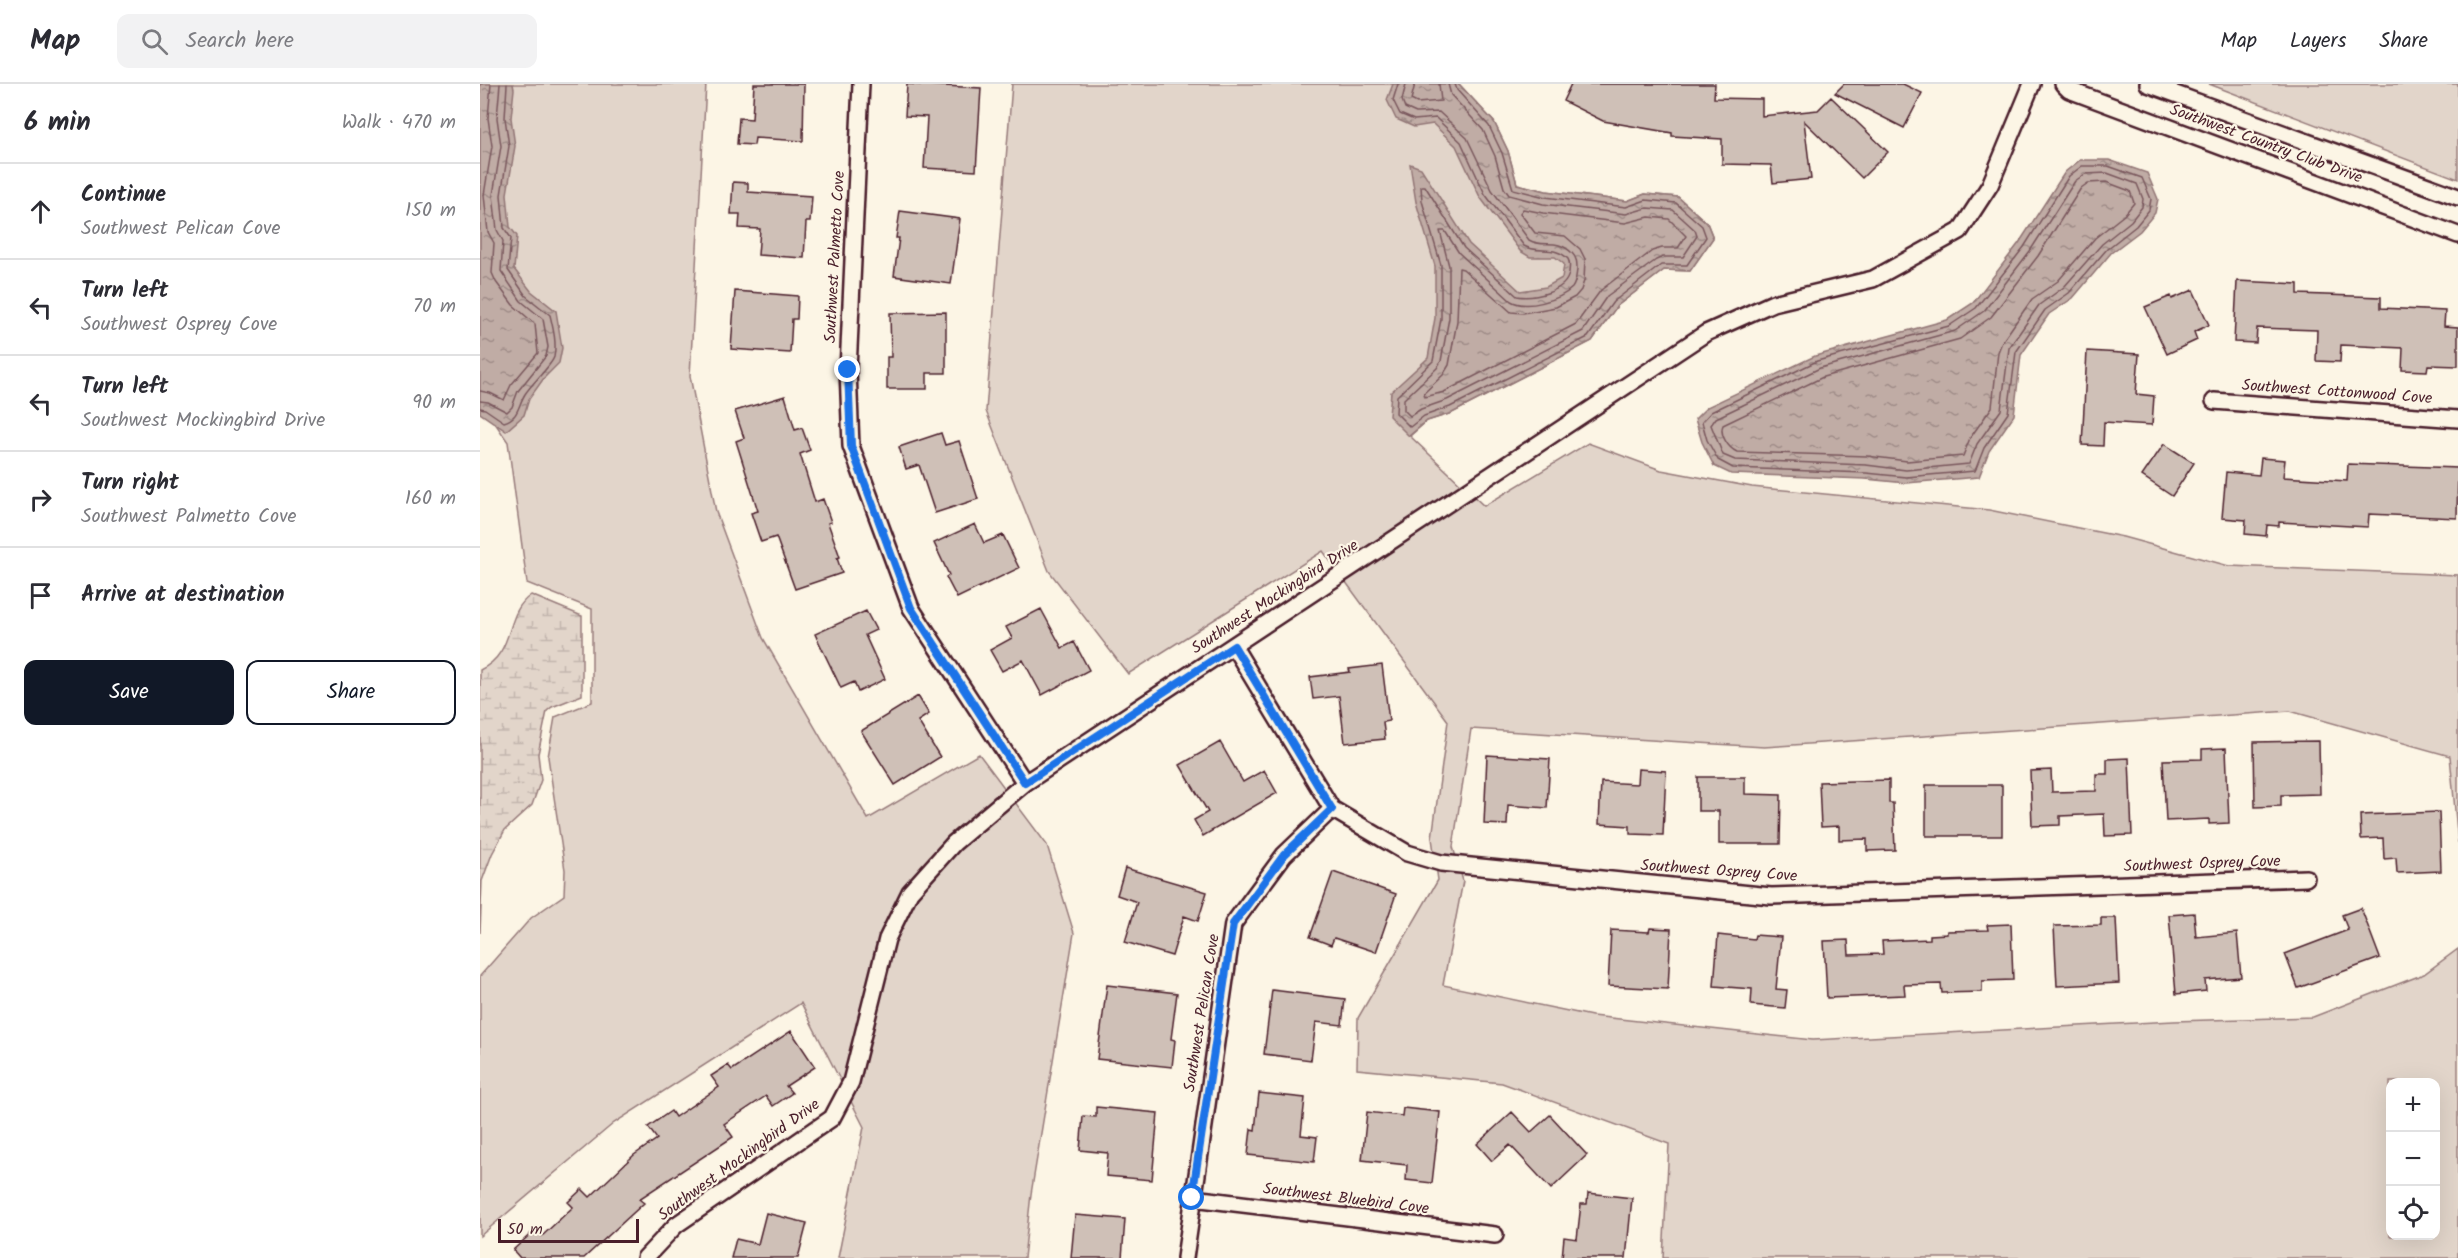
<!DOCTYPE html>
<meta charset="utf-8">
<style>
body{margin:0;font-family:Kalam,sans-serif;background:#f2f2f3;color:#2b2b33}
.controls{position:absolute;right:18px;bottom:18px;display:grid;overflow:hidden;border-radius:12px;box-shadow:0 6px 24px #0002}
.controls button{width:54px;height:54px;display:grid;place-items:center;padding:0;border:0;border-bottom:2px solid #e1e1e2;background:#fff;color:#2b2b33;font:30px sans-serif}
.scale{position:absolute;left:18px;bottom:15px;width:141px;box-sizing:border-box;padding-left:6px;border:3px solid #4a1f2b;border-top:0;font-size:16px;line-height:21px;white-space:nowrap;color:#4a1f2b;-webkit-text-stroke:4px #fcf5e5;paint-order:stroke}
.stop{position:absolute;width:18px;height:18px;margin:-14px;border:4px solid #1a73e8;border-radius:50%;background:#fff}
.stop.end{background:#1a73e8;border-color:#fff;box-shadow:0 2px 6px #0008}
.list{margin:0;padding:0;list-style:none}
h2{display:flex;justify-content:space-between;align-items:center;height:78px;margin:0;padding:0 24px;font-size:26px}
h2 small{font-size:20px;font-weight:400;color:#7c7c81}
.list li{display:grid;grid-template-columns:39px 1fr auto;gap:18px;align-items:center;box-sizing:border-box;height:96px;padding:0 24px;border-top:2px solid #e1e1e2}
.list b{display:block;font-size:22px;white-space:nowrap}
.list p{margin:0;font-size:20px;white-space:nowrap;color:#7c7c81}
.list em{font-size:20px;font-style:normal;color:#7c7c81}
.actions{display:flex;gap:12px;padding:18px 24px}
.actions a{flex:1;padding:14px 0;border:2px solid #111827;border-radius:12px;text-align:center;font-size:21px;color:#111827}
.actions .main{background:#111827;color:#fff}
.icon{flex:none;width:33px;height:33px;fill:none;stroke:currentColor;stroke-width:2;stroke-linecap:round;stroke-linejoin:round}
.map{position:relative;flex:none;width:1978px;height:1174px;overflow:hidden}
header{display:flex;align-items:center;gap:36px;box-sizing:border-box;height:84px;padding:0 30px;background:#fff;border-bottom:2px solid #e1e1e2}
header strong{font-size:28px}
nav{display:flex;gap:33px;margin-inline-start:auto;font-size:21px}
.search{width:420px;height:54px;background:#f2f2f3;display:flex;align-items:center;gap:15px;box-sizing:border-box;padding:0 21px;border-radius:12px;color:#7c7c81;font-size:22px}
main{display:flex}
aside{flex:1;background:#fff}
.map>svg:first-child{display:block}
.grass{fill:#e2d5ca;stroke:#967a7a;stroke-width:1.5;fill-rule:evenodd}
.wetland{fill:url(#wetland-marsh);stroke:#967a7a;stroke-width:1.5}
.water{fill:url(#water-ripples);stroke:#917474;stroke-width:1.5}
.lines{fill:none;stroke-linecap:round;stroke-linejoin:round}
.shore{stroke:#79575c;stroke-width:1.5}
.building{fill:#cfc0b7;stroke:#4a1f2b;stroke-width:1.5}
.minor-casing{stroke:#4a1f2b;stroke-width:20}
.minor{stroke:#fcf5e5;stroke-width:15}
.route{stroke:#1a73e8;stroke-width:8}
.labels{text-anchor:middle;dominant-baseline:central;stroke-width:4.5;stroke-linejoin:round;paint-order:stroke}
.street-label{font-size:16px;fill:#4a1f2b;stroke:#fcf5e5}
</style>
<header>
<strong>Map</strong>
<div class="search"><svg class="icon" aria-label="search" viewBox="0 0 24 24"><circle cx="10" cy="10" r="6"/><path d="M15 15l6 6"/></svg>Search here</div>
<nav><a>Map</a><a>Layers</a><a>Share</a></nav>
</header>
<main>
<aside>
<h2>6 min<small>Walk · 470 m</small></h2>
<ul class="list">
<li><svg class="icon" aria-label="ahead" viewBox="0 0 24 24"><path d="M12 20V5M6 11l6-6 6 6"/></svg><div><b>Continue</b><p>Southwest Pelican Cove</p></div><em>150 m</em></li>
<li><svg class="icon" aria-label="left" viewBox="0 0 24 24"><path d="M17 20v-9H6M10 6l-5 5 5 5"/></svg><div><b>Turn left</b><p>Southwest Osprey Cove</p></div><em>70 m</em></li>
<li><svg class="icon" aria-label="left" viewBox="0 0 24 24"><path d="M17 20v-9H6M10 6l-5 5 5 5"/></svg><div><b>Turn left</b><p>Southwest Mockingbird Drive</p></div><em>90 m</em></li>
<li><svg class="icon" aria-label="right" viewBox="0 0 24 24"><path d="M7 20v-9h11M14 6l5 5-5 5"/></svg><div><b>Turn right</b><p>Southwest Palmetto Cove</p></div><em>160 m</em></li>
<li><svg class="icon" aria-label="arrive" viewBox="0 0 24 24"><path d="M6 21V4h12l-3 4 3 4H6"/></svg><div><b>Arrive at destination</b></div></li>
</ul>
<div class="actions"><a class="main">Save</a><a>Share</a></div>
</aside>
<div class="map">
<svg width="1978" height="1174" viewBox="0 0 1978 1174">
<defs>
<pattern id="wetland-marsh" width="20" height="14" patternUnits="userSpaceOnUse" patternTransform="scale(1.5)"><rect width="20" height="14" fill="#e2d5ca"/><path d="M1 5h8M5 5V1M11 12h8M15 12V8" fill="none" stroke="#c3b6ae"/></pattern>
<pattern id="water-ripples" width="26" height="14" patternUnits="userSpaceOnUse" patternTransform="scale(1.5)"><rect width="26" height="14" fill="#c0aca5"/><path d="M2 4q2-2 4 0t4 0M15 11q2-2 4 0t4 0" fill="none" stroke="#9e8b87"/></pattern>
</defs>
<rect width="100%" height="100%" fill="#fcf5e5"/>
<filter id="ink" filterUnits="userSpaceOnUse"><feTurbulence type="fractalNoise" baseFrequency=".0167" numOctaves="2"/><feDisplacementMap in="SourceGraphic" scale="12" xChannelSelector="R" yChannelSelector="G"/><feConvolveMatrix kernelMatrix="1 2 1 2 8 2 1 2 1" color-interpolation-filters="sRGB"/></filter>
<g filter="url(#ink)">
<!-- grass -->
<path class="grass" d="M 0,0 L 226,0 L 210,292 L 236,428 L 283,554 L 388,735 L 499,670 L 567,761 L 594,849 L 551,1110 L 544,1174 L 358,1174 L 384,1043 L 321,919 L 134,1039 L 0,1152 L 0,892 L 51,834 L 84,811 L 85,786 L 68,673 L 75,633 L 112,618 L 112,525 L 47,499 L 28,358 L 0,317 Z
M 532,0 L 979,0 L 1014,38 L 1028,67 L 1037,100 L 1066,107 L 1147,117 L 1165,110 L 1198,113 L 1227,139 L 1233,154 L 1210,187 L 1184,186 L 1137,222 L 1112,257 L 972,329 L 947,337 L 930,352 L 1004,422 L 1108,359 L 1181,386 L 1272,403 L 1509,426 L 1643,453 L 1749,482 L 1978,491 L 1978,759 L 1970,672 L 1810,627 L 1284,663 L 991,645 L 973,763 L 983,797 L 963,901 L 1112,932 L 1333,956 L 1694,937 L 1833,933 L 1944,890 L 1978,865 L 1978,1174 L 1183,1174 L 1189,1060 L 1022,999 L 877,985 L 878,934 L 958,796 L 952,754 L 968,637 L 843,467 L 648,590 L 569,487 L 506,327 ZM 1910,998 L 1956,998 L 1956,1152 L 1910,1152 Z
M 1729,0 L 1978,0 L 1978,95 Z"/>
<!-- wetland -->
<path class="wetland" d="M 51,511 L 102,532 L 102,611 L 72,623 L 67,627 L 58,670 L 61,696 L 52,721 L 25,746 L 12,770 L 2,797 L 0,849 L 0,586 C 37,568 23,530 51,511 Z"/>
<!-- water -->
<path class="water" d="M 0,0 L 33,0 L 34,5 L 31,34 L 35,62 L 27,110 L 30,143 L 37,152 L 34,185 L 51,207 L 76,227 L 82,264 L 79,279 L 64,294 L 49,315 L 44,331 L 26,347 L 0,329 Z
M 913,0 L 979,0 L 1014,38 L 1028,67 L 1037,100 L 1066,107 L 1147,117 L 1165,110 L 1198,113 L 1227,139 L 1233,154 L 1210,187 L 1184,186 L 1137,222 L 1112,257 L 972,329 L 947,337 L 929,352 L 909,332 L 911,308 L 948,274 L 955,234 L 955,182 L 936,118 L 930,80 L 941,84 L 989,160 L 1040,207 L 1066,203 L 1082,194 L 1084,180 L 1075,173 L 1050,173 L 1040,167 L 1000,113 L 976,62 L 953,40 L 934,43 L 916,35 L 907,16 Z
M 1600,76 L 1629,76 L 1667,89 L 1678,115 L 1675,129 L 1660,147 L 1631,169 L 1593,214 L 1569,230 L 1541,271 L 1534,331 L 1509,367 L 1499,393 L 1426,399 L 1385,395 L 1251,390 L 1234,382 L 1222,358 L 1215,335 L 1227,323 L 1335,272 L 1467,236 L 1493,219 L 1539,159 L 1585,88 Z"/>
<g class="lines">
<!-- shore -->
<path class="shore" d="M 918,0 L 913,16 L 920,30 L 934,36 L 956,34 L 981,58 L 1005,110 L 1044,162 C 1058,170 1076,161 1088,175 C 1091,180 1089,184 1089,189 C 1086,208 1053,215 1037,212 L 984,164 L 945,102 L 941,102 L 942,117 L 961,181 L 961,235 L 953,277 L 917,312 L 916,329 L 930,343 L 944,332 L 970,323 L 1108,253 L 1133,218 L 1181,181 L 1207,181 L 1226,153 L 1222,142 L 1196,119 L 1166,116 L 1146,123 L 1065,113 L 1033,105 L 1022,69 L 1009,42 L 977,6 L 975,0
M 926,0 L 922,16 L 925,24 L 936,29 L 959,28 L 987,54 L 1012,106 L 1049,156 C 1064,165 1076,153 1092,169 C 1097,174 1097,179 1097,186 C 1096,192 1096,199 1092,204 C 1080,216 1046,226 1031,217 L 979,169 L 965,147 L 960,147 L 969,182 L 969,234 L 961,277 L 957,284 L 924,315 L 924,326 L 930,332 L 941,325 L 967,316 L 1103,247 L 1127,212 L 1176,176 L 1183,173 L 1203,173 L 1217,152 L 1215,146 L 1193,126 L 1167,124 L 1146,130 L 1063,120 L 1029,111 L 1024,104 L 1015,72 L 1003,46 L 971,11 L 968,0
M 935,0 L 931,16 L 937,19 L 961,17 L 959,0
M 1602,82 L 1628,82 L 1662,94 L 1671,115 L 1669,126 L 1656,142 L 1627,165 L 1589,209 L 1565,226 L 1536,268 L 1528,329 L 1504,364 L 1495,387 L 1426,393 L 1386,389 L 1253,384 L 1238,376 L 1227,356 L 1222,338 L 1231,328 L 1337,277 L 1469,242 L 1496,224 L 1544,163 L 1589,92 Z
M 1605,90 L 1627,89 L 1657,100 L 1663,115 L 1662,123 L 1651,137 L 1622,160 L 1584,203 L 1559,221 L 1529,264 L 1521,326 L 1497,360 L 1489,380 L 1426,386 L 1386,381 L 1255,376 L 1243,371 L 1231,341 L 1236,334 L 1340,284 L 1475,247 L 1504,227 L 1550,167 L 1595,97 Z
M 1608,99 L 1626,98 L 1650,107 L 1654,119 L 1644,131 L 1615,154 L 1578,197 L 1552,215 L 1522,258 L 1518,268 L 1512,323 L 1490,354 L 1483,372 L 1427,377 L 1387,372 L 1257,368 C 1248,364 1239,350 1243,341 L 1343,293 L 1480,255 L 1511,233 L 1558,172 L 1601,104 Z
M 1043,125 L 1063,129 L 1145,139 L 1169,133 L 1189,135 L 1206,152 L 1198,164 L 1182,164 L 1172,167 L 1121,206 L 1096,240 L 964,308 L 945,313 L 944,309 L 963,291 L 969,281 L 977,237 L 979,184 L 983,185 L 1031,228 L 1043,229 L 1076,223 L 1095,213 L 1101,206 L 1104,197 L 1105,175 L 1100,165 L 1085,152 L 1055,149 L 1040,129 Z
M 0,307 L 10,309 L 24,316 L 31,301 L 58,269 L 55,240 L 33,221 L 16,198 L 12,189 L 14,159 L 8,148 L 4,111 L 12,62 L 8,34 L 11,0
M 0,317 L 8,318 L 27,328 L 32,323 L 38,307 L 66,272 L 68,263 L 63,235 L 41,217 L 21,187 L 23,157 L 17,146 L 13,111 L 21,62 L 17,34 L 20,0
M 0,324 L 5,325 L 24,338 C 39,334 38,321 45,310 C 51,300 72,281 74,273 C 77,259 73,244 70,231 L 46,212 L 28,186 L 31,154 L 24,144 L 21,111 L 29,62 L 25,34 L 27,0"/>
</g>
<!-- building -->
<path class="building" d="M 274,0 L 324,0 L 323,57 L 275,54 L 274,61 L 257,60 L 259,34 L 272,35 Z
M 427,0 L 501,4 L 496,87 L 444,84 L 447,33 L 425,32 Z
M 1091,0 L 1235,0 L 1234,14 L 1282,15 L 1282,32 L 1338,26 L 1351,13 L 1408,68 L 1382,94 L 1324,37 L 1331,95 L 1293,99 L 1291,81 L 1242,80 L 1242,55 L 1192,52 L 1192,49 L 1123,37 L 1083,17 Z
M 1364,0 L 1423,0 L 1442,9 L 1424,44 L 1355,9 Z
M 253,98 L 268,99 L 268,108 L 332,112 L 330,138 L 326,138 L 324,174 L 278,171 L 280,145 L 259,144 L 260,130 L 251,130 Z
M 420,127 L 480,135 L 471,200 L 414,192 L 419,154 L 416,154 Z
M 1757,197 L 1818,200 L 1818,210 L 1901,213 L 1901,224 L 1965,227 L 1964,242 L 1978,243 L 1978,282 L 1948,281 L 1947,287 L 1922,286 L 1923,264 L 1861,261 L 1860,278 L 1836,277 L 1837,246 L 1777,244 L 1776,259 L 1754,258 Z
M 1713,206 L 1729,241 L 1714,248 L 1717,256 L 1687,270 L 1665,223 L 1691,212 L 1692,215 Z
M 255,207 L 318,212 L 317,235 L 312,235 L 310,269 L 251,265 Z
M 466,228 L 466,289 L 447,289 L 447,305 L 407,305 L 407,273 L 411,273 L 410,229 Z
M 1607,267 L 1659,270 L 1656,310 L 1674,312 L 1672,341 L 1624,338 L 1623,362 L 1602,361 Z
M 305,312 L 315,346 L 322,344 L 330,366 L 320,370 L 335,418 L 343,415 L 351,438 L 348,439 L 360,473 L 357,474 L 362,489 L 315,505 L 296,453 L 281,458 L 271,429 L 278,427 L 256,357 L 264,354 L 255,327 Z
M 461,349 L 465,361 L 479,357 L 498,415 L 455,429 L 439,381 L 426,385 L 419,363 Z
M 1684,360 L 1714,379 L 1692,412 L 1662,392 Z
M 1781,374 L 1805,376 L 1803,393 L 1867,397 L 1868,380 L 1978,384 L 1977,434 L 1889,430 L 1888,443 L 1799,438 L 1799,442 L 1787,441 L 1786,452 L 1765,450 L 1766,436 L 1742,434 L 1746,388 L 1779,391 Z
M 495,440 L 504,459 L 523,451 L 539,484 L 477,514 L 466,493 L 469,491 L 454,459 Z
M 561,525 L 582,564 L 594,558 L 609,586 L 562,611 L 543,576 L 522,587 L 510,566 L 532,554 L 526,543 Z
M 386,527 L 396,546 L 385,551 L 405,595 L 378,608 L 374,598 L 361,604 L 335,550 Z
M 902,581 L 909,637 L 903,638 L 905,655 L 865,659 L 859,612 L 833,615 L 830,593 L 870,588 L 869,585 Z
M 438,612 L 449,630 L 438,637 L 460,673 L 415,701 L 381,647 Z
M 1839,657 L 1840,710 L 1801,711 L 1801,722 L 1775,723 L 1774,658 Z
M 740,658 L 763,698 L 784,686 L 797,709 L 723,752 L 714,736 L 728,728 L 700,681 Z
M 1746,664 L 1749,739 L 1729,740 L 1729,735 L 1686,737 L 1683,676 L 1722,675 L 1722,665 Z
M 1007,671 L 1070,675 L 1067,724 L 1028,721 L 1027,741 L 1004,740 Z
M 1649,674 L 1652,751 L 1625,752 L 1624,730 L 1580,732 L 1580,741 L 1552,742 L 1550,687 L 1571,686 L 1572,708 L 1616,707 L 1616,690 L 1627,690 L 1627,675 Z
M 1158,685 L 1186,687 L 1183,751 L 1150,750 L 1150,742 L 1119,740 L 1121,698 L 1157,700 Z
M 1218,693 L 1265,693 L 1265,710 L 1301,711 L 1300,760 L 1239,760 L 1239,727 L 1218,727 Z
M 1409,696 L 1409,719 L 1413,719 L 1415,766 L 1387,767 L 1387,755 L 1359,756 L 1359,742 L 1341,743 L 1339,698 Z
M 1446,701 L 1522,701 L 1522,752 L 1446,752 Z
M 1959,728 L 1961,787 L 1917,789 L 1916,774 L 1904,775 L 1903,754 L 1881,755 L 1880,731 Z
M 645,784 L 727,808 L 718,837 L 704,832 L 692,872 L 645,858 L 657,818 L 637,811 Z
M 853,788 L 916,810 L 896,868 L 854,854 L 851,861 L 830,853 Z
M 1881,824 L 1900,874 L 1818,904 L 1805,870 L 1868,846 L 1862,831 Z
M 1714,829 L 1716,853 L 1757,849 L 1761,893 L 1725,896 L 1726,907 L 1696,910 L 1689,831 Z
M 1621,834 L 1636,834 L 1639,899 L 1577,902 L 1574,842 L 1621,841 Z
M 1531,840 L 1533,896 L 1502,897 L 1502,908 L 1462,909 L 1461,900 L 1424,901 L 1425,911 L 1347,914 L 1344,857 L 1368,856 L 1369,871 L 1403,870 L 1402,857 L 1450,855 L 1450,851 L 1467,850 L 1467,847 L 1508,846 L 1507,841 Z
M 1170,844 L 1191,845 L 1188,905 L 1128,902 L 1131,846 L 1169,848 Z
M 1238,851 L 1274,855 L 1275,851 L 1301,853 L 1296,905 L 1307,906 L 1305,924 L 1271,921 L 1272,905 L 1234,902 Z
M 627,901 L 697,909 L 691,955 L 695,956 L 692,983 L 617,975 Z
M 792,906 L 865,915 L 862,941 L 836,938 L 831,976 L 784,970 Z
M 311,947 L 335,983 L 306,1002 L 312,1009 L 293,1022 L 286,1012 L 244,1040 L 253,1053 L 159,1115 L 164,1119 L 104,1174 L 40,1174 L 33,1166 L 56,1145 L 62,1152 L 93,1123 L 88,1118 L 102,1105 L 110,1113 L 154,1071 L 177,1055 L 168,1043 L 191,1027 L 195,1033 L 239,1003 L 231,992 L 248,981 L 252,986 Z
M 779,1009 L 825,1014 L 821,1051 L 837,1053 L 834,1078 L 768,1071 L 771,1045 L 775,1046 Z
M 616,1023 L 678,1029 L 672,1096 L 626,1092 L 628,1069 L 600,1066 L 603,1032 L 616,1033 Z
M 923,1024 L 960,1028 L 952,1099 L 926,1096 L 927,1081 L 882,1076 L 887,1028 L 922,1032 Z
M 1032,1028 L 1051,1048 L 1070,1031 L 1107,1071 L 1071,1105 L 1030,1061 L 1012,1077 L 997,1060 Z
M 1108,1109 L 1152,1114 L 1146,1174 L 1082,1174 L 1084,1153 L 1097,1155 L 1101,1120 L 1107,1120 Z
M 286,1129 L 327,1139 L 318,1174 L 251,1174 L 256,1155 L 278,1160 Z
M 595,1131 L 645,1135 L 642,1174 L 591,1174 Z"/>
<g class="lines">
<!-- minor casing -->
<g class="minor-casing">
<path id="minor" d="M 381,0 L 368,286 L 371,362 L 431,524 L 545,699
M 1583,0 L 1589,6 L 1978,151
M 1668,0 L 1978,113
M 1734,317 L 1978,335
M 754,563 L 852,725 L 927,769 L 961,779 L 1291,812 L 1826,794
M 713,1114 L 1015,1151
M 165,1174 L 196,1141 L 352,1034 L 371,998 L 407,855 L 430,808 L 474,759 L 545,699 L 1226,249 L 1293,219 L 1393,195 L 1480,147 L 1510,101 L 1552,0
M 705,1174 L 753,840 L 804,771 L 852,725"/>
</g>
<!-- minor -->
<use href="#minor" class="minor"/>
</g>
</g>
<g class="lines" filter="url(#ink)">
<!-- route -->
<path class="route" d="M 368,286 L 371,362 L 431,524 L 545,699 L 754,562 L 852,725 L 804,771 L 753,840 L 712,1114"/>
</g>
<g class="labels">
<!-- street labels -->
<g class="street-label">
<text transform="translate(1786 60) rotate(20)">Southwest Country Club Drive</text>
<text transform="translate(355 173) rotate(-87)">Southwest Palmetto Cove</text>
<text transform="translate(1857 308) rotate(4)">Southwest Cottonwood Cove</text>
<text transform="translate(795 513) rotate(-33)">Southwest Mockingbird Drive</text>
<text transform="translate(1722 780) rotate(-2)">Southwest Osprey Cove</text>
<text transform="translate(1239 787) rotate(4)">Southwest Osprey Cove</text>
<text transform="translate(722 929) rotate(-81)">Southwest Pelican Cove</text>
<text transform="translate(259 1076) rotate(-36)">Southwest Mockingbird Drive</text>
<text transform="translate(866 1115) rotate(7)">Southwest Bluebird Cove</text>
</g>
</g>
</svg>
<div class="controls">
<button>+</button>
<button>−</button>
<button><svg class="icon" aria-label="locate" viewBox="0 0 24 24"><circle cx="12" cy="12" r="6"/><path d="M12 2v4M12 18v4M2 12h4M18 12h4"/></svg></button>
</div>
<div class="scale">50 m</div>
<div class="stop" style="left:712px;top:1114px"></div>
<div class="stop end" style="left:368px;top:286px"></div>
</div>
</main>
